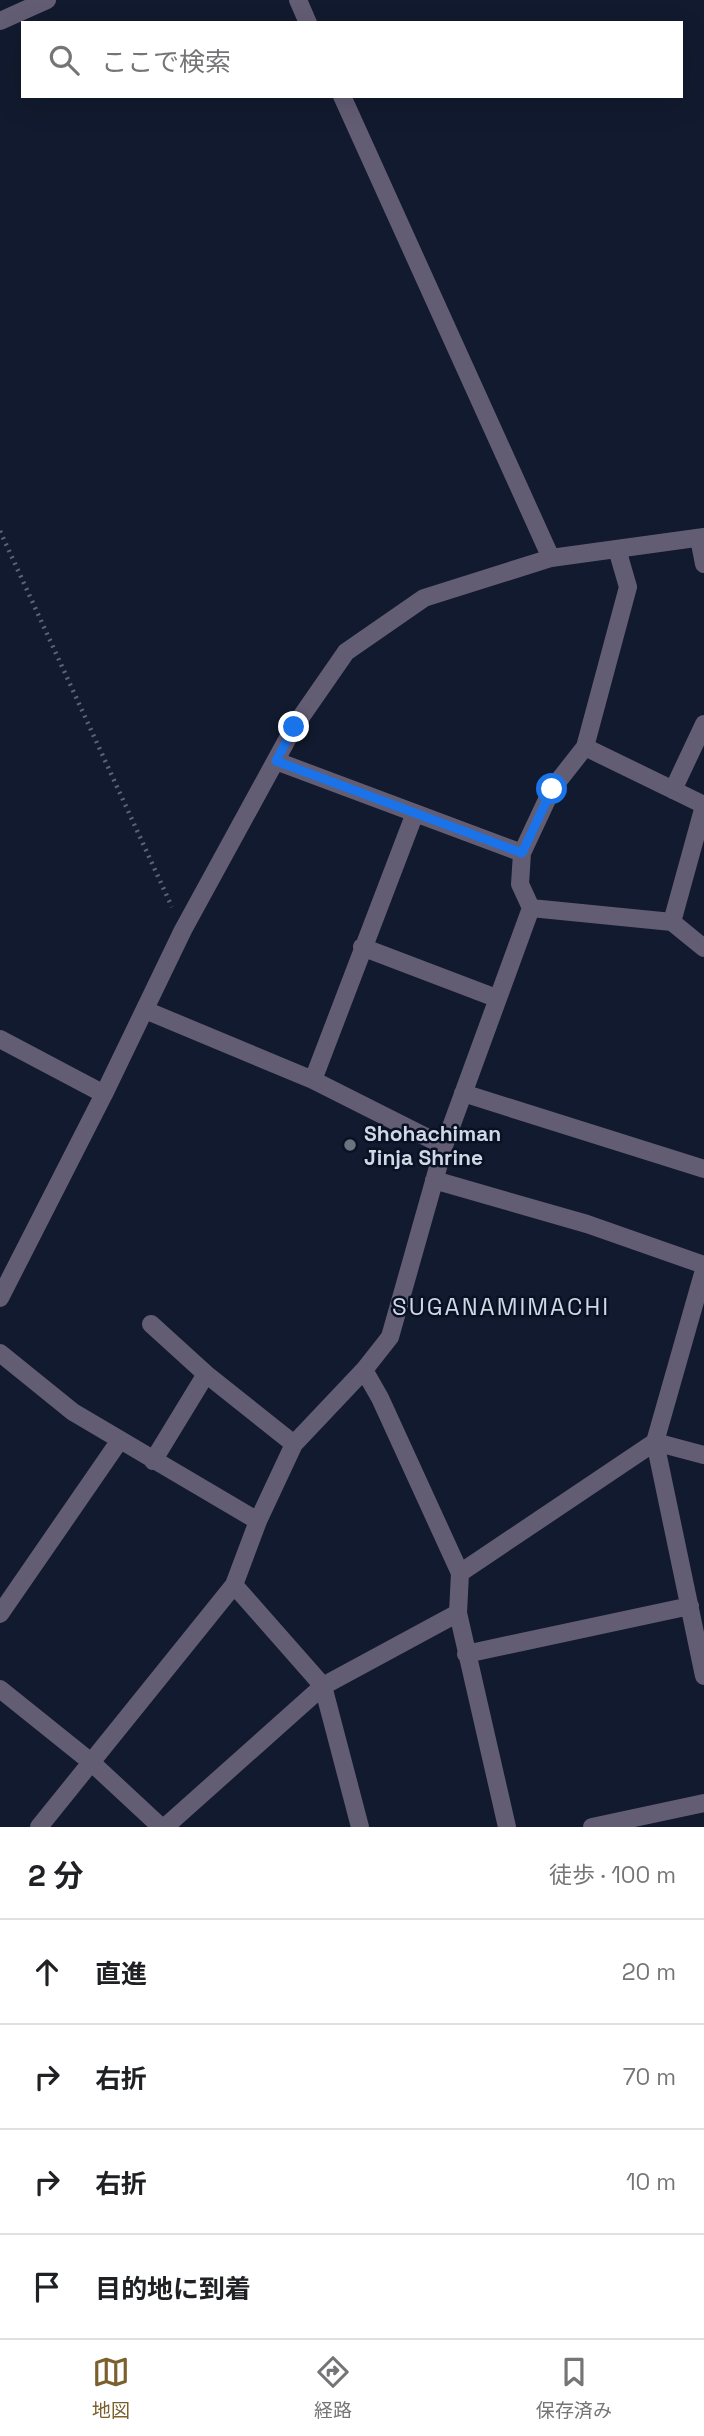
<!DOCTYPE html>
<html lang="ja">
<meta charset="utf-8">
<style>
body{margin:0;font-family:"Space Grotesk","Noto Sans JP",sans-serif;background:#f6f6f6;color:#202124}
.stop{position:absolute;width:21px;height:21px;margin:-16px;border:5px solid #1a73e8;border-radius:50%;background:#fff}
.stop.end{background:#1a73e8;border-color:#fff;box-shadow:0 2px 7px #0008}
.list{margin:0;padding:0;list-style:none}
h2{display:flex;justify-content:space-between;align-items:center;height:91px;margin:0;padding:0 28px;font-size:30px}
h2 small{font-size:23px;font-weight:400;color:#757577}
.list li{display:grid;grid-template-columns:46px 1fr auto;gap:21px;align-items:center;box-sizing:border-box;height:105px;padding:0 28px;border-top:2px solid #e0e0e0}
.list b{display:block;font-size:26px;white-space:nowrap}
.list em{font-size:23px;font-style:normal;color:#757577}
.icon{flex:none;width:38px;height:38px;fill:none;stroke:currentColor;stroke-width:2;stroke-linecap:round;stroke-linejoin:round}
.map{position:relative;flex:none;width:704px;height:1827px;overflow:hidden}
.search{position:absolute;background:#fff;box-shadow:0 7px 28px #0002;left:21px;right:21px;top:21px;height:77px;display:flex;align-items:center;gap:18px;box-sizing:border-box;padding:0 24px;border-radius:0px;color:#757577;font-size:26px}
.sheet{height:511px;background:#fff}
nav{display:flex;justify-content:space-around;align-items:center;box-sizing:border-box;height:98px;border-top:2px solid #e0e0e0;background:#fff;font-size:19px;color:#757577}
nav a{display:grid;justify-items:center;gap:4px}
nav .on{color:#7b5f2d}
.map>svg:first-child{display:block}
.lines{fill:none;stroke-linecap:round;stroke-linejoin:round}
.path{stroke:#5b6375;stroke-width:4.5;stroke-dasharray:2 5;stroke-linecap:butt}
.minor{stroke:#635d74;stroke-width:18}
.route{stroke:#1a73e8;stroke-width:9}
.worship-dot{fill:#6b7280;stroke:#091125;stroke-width:2.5}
.labels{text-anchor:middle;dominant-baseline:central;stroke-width:5;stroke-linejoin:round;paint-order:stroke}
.poi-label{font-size:21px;font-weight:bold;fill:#d0d7e5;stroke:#091125;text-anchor:start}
.quarter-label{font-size:24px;letter-spacing:2px;fill:#d0d7e5;stroke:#091125}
</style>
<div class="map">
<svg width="704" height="1827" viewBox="0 0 704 1827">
<rect width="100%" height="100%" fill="#121a2f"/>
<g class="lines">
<!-- path -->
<path class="path" d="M 0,531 L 172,907"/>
<!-- minor -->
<path class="minor" d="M 298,0 L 308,23
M 0,21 L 47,0
M 342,96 L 551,558
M 699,538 L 704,564
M 585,747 L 704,805
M 276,761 L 522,853
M 673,790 L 704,724
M 531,908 L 672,922 L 704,948
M 672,922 L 704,806
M 362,947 L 496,998
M 145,1010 L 313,1080 L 444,1146
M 0,1039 L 104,1094
M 313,1080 L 415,813
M 463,1093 L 704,1169
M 434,1180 L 587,1224 L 704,1265
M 0,1298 L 104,1094 L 183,930 L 294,727 L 346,652 L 424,598 L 551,558 L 704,537
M 151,1324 L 206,1374 L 153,1461
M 0,1353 L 73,1412 L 258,1521
M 364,1370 L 380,1398 L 460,1573
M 206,1374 L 294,1444
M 704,1455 L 655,1442 L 704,1676
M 234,1585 L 323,1686 L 360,1827
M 458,1613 L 507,1827
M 0,1614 L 120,1440
M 466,1654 L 690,1606
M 0,1689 L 91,1762 L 161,1827
M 39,1827 L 234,1585 L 258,1521 L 294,1444 L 364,1370 L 390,1337 L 444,1146 L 531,908 L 520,884 L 522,853 L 552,789 L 585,747 L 628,587 L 617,549
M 165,1827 L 323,1686 L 458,1613 L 460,1573 L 655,1442 L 704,1270
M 592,1827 L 704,1803"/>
</g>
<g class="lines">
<!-- route -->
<path class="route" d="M 294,727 L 276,761 L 522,853 L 552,789"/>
</g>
<!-- markers -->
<circle class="worship-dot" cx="350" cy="1145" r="7"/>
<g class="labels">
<!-- poi labels -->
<g class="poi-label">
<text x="364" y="1133">Shohachiman<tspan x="364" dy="24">Jinja Shrine</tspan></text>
</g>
<!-- quarter labels -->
<g class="quarter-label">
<text x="501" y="1306">SUGANAMIMACHI</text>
</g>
</g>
</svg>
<div class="stop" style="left:552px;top:789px"></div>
<div class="stop end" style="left:294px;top:727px"></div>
<div class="search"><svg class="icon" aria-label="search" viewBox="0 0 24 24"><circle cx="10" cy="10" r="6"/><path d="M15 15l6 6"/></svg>ここで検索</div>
</div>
<section class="sheet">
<h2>2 分<small>徒歩 · 100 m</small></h2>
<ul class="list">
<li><svg class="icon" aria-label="ahead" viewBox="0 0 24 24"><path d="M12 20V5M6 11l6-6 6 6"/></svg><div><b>直進</b></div><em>20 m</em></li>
<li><svg class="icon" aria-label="right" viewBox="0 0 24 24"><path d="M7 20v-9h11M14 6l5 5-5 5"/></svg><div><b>右折</b></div><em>70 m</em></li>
<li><svg class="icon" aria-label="right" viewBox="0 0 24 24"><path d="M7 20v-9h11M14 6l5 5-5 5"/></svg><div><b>右折</b></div><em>10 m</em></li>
<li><svg class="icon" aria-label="arrive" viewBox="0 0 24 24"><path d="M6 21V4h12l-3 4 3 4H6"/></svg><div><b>目的地に到着</b></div></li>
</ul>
</section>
<nav>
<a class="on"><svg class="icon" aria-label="map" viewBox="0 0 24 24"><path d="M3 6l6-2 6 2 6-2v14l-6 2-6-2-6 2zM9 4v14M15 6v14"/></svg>地図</a>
<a><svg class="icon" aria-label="directions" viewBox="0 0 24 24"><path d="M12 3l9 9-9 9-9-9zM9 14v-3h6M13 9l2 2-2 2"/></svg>経路</a>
<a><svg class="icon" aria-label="saved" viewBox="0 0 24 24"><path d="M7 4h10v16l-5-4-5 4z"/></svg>保存済み</a>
</nav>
